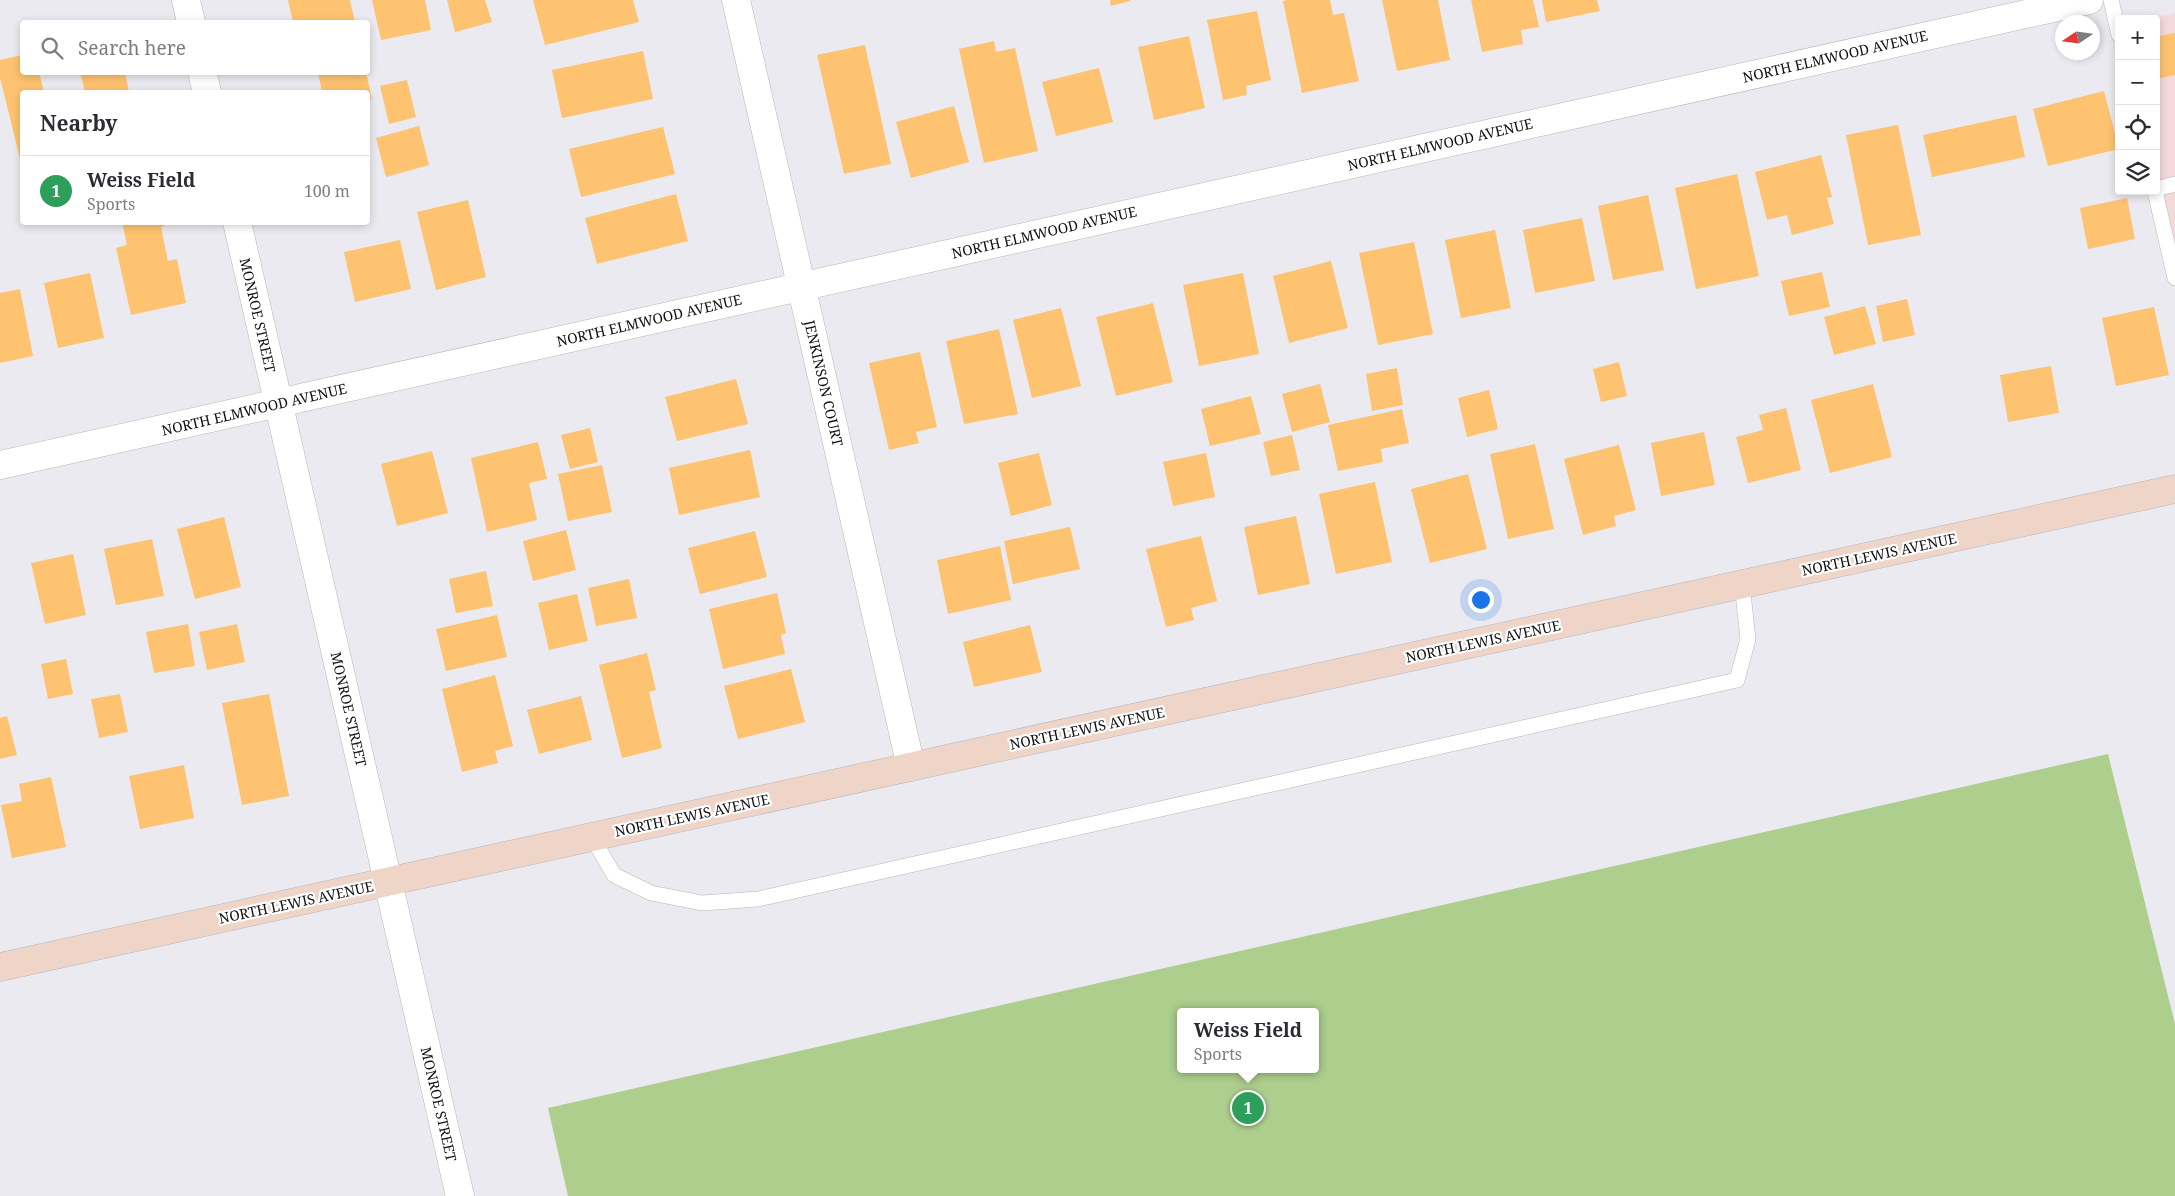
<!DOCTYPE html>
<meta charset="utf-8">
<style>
body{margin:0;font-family:"Noto Serif",serif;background:#f7f7f7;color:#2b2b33}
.controls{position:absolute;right:15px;top:15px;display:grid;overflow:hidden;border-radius:5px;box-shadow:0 2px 8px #0003}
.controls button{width:45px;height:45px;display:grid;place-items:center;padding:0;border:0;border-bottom:1px solid #e1e1e2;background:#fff;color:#2b2b33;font:25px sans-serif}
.compass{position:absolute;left:2055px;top:15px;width:45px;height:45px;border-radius:50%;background:#fff;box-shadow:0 2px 8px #0003;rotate:257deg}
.you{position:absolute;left:1480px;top:599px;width:18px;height:18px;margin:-12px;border:4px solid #fff;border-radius:50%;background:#1a73e8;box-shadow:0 0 0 8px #1a73e833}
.badge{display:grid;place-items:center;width:32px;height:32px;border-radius:50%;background:#b45309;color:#fff;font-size:16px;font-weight:700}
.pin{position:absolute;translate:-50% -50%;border:2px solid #fff;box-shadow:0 1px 5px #0006}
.popup{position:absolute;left:1177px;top:1008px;width:142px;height:65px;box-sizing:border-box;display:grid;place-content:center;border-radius:5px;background:#fff;filter:drop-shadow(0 1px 4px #0005);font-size:16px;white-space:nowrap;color:#7c7c81}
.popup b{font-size:19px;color:#2b2b33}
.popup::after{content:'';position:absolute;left:50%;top:100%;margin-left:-10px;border:10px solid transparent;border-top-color:#fff}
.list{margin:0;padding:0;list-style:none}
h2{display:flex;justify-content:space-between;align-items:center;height:65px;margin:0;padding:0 20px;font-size:21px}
h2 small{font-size:16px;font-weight:400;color:#7c7c81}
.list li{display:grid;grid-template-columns:32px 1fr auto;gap:15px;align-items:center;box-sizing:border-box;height:70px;padding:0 20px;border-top:1px solid #e1e1e2}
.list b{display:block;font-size:19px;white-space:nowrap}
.list p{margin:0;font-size:16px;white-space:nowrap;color:#7c7c81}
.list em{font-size:16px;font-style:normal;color:#7c7c81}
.icon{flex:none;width:28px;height:28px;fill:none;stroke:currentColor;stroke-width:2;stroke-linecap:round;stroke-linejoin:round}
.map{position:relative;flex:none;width:2175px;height:1196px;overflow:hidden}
.search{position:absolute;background:#fff;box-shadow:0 2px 8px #0003;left:20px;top:20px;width:350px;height:55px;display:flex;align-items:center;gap:12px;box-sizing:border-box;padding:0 18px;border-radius:5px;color:#7c7c81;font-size:19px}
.panel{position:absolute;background:#fff;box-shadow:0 2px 8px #0003;left:20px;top:90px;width:350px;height:135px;border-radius:5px}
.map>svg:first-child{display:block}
.commercial{fill:#f4d9da}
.green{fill:#adce8d;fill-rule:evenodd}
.building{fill:#fec371}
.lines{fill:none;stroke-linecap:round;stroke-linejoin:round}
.lane-casing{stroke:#b7b7bd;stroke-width:16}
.street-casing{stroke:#b7b7bd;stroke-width:29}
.secondary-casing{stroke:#b7b7bd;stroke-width:29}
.lane{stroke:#fff;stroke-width:15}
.street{stroke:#fff;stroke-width:28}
.secondary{stroke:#eed5c8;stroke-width:28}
.labels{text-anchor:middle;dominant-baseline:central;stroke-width:4.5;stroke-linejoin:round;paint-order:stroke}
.street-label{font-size:14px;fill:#0f0f11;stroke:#fff}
</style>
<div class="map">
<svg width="2175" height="1196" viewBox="0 0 2175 1196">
<rect width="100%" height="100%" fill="#eaeaf0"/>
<!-- commercial -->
<path class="commercial" d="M 2175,13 L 2175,268 L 2156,188 L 2156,19 L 2151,19 Z"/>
<!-- green -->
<path class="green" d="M 2108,754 L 2175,1024 L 2175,1196 L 568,1196 L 548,1108 ZM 1180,1012 L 1316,1012 L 1316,1069 L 1180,1069 Z"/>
<!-- building -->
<path class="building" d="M 288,0 L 350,0 L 355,22 L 293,22 Z
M 372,0 L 425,0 L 431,30 L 381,40 Z
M 447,0 L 485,0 L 492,22 L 455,32 Z
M 533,0 L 633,0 L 639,22 L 545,45 Z
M 1110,0 L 1130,0 L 1130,1 L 1111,6 Z
M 1287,0 L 1330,0 L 1333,15 L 1344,13 L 1359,81 L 1302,93 L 1283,1 Z
M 1382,0 L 1438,0 L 1450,60 L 1397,71 Z
M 1471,0 L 1533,0 L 1539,27 L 1521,30 L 1523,44 L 1482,52 Z
M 1542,0 L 1597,0 L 1600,11 L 1546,22 Z
M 1257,11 L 1271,80 L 1246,86 L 1247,95 L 1223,100 L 1207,20 Z
M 2175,33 L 2175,75 L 2156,79 L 2156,37 Z
M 1189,36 L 1205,108 L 1154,120 L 1138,47 Z
M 994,41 L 996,52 L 1015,48 L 1038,151 L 984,163 L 959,49 Z
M 865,45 L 891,164 L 844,174 L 817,55 Z
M 643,51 L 653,99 L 562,118 L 552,70 Z
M 22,55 L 22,72 L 39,72 L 44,92 L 22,92 L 22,157 L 20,158 L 0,78 L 0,60 Z
M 1099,68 L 1113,122 L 1056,136 L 1042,82 Z
M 80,72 L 125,72 L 129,92 L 85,92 Z
M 318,72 L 366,72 L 372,99 L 368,100 L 368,92 L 322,92 Z
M 407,80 L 416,117 L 389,124 L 380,86 Z
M 2104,91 L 2119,149 L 2048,166 L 2033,109 Z
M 954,106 L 969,162 L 911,178 L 896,122 Z
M 2016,115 L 2025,157 L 1932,177 L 1923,135 Z
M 1898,125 L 1921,235 L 1868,245 L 1846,135 Z
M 419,126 L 429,165 L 386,177 L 376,138 Z
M 663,127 L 675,174 L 581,197 L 569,149 Z
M 1821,155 L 1832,197 L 1827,198 L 1834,224 L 1792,235 L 1787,215 L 1767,220 L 1755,172 Z
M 1737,174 L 1759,276 L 1696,289 L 1675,188 Z
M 676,194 L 688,241 L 597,264 L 585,218 Z
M 1648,195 L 1664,270 L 1613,280 L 1598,206 Z
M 2127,198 L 2135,239 L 2088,249 L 2080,208 Z
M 468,200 L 486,277 L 436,290 L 417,212 Z
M 1582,218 L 1595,281 L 1535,293 L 1523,230 Z
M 122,222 L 164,222 L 164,226 L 161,227 L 168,261 L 177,259 L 186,303 L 131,315 L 116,248 L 127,245 Z
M 1495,230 L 1511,308 L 1461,318 L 1445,240 Z
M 400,240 L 411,289 L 355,302 L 344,252 Z
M 1414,242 L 1433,334 L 1378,345 L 1359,253 Z
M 1331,261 L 1348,328 L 1289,343 L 1273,276 Z
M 1822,272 L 1830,307 L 1789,316 L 1781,281 Z
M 90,273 L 104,338 L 58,348 L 44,283 Z
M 1243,273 L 1259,354 L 1199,366 L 1183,285 Z
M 20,289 L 33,356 L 0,363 L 0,293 Z
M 1907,299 L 1915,335 L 1883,342 L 1876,306 Z
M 1153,303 L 1173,382 L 1116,396 L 1096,317 Z
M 1865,306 L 1876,344 L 1834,355 L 1824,317 Z
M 2154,307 L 2169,375 L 2116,386 L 2102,318 Z
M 1061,308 L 1081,386 L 1032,398 L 1013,320 Z
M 999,329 L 1018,414 L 964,424 L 946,341 Z
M 920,352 L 937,427 L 916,432 L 919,443 L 889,450 L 869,363 Z
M 1619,362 L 1627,396 L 1601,402 L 1593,369 Z
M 2051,366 L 2059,413 L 2008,422 L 2000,375 Z
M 1397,368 L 1403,405 L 1372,411 L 1366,374 Z
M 736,379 L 748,424 L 677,441 L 665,397 Z
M 1320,384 L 1330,422 L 1292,432 L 1282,394 Z
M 1873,384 L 1892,457 L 1830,473 L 1811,400 Z
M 1489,390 L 1498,429 L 1467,437 L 1458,398 Z
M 1251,396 L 1261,434 L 1210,446 L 1201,409 Z
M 1786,408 L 1801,470 L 1748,483 L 1736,437 L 1763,430 L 1759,415 Z
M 1402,409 L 1409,443 L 1381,449 L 1383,462 L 1338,471 L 1328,425 Z
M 590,428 L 598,462 L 570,469 L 561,435 Z
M 1704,432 L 1715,485 L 1661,496 L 1651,443 Z
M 1292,435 L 1300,470 L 1271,476 L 1263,442 Z
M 538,442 L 547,479 L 529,483 L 537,520 L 487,532 L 471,458 Z
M 1535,444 L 1554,529 L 1508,539 L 1490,454 Z
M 1619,445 L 1636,510 L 1614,516 L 1616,526 L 1583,535 L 1564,459 Z
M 750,450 L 760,497 L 679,515 L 669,468 Z
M 432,451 L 448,513 L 397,526 L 381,464 Z
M 1039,453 L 1052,505 L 1011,516 L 998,463 Z
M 1206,453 L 1215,497 L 1173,506 L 1163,462 Z
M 602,465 L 612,512 L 568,521 L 558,474 Z
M 1468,474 L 1487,549 L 1430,563 L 1411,489 Z
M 1375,482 L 1392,562 L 1336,574 L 1319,494 Z
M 1296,516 L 1310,584 L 1258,595 L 1244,527 Z
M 224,517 L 241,587 L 195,599 L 177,529 Z
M 1070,527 L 1080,569 L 1013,584 L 1004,541 Z
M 566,530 L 576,570 L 533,581 L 523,541 Z
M 755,531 L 767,577 L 700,594 L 688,548 Z
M 1201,536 L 1217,601 L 1191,608 L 1194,620 L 1166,627 L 1146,549 Z
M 152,539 L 164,596 L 116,605 L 104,549 Z
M 1000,546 L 1011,600 L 948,614 L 937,560 Z
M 73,554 L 86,615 L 45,624 L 31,563 Z
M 486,571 L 493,606 L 456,613 L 449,579 Z
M 629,579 L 637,618 L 596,626 L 588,588 Z
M 777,593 L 786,633 L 781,635 L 785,654 L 723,669 L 709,609 Z
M 577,594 L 588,641 L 549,650 L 538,603 Z
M 497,615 L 507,657 L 446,671 L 436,629 Z
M 188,624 L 195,666 L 154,673 L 146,632 Z
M 237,624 L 245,662 L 207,670 L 199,632 Z
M 1030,625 L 1042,672 L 974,687 L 963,642 Z
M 647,653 L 656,690 L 649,692 L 662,748 L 622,758 L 599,665 Z
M 66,659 L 73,694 L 48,699 L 41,664 Z
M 791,669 L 805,722 L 738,739 L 724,686 Z
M 495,675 L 513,746 L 495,751 L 498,763 L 462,772 L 442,689 Z
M 120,694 L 128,732 L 99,738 L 91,699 Z
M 269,694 L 289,796 L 242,805 L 222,703 Z
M 581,696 L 592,740 L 539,754 L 527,710 Z
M 7,716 L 17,755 L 0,759 L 0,718 Z
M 184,765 L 194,818 L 140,829 L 129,776 Z
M 51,777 L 66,847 L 12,858 L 1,805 L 22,801 L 19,784 Z"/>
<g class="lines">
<!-- lane casing -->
<g class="lane-casing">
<path id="lane" d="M 2111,0 L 2119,35
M 2156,189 L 2175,184
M 2155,191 L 2175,278
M 592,837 L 614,875 L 651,893 L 702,903 L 758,899 L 1737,680 L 1748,639 L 1742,584"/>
</g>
<!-- street casing -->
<g class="street-casing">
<path id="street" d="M 186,0 L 191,22
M 736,0 L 911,767
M 202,72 L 207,92
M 237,222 L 460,1196
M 0,465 L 2089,0"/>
</g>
<!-- secondary casing -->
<g class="secondary-casing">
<path id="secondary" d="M 0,967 L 2175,489"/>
</g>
<!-- lane -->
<use href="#lane" class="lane"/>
<!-- street -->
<use href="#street" class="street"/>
<!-- secondary -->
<use href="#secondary" class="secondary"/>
</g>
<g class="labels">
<!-- street labels -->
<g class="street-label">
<text transform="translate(1835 56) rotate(-13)">NORTH ELMWOOD AVENUE</text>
<text transform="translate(1440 144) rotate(-13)">NORTH ELMWOOD AVENUE</text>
<text transform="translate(1044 232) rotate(-13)">NORTH ELMWOOD AVENUE</text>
<text transform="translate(258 315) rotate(77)">MONROE STREET</text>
<text transform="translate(649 320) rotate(-13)">NORTH ELMWOOD AVENUE</text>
<text transform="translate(824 383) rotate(77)">JENKINSON COURT</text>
<text transform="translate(254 409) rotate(-13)">NORTH ELMWOOD AVENUE</text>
<text transform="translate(1879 554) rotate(-12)">NORTH LEWIS AVENUE</text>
<text transform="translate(1483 641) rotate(-12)">NORTH LEWIS AVENUE</text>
<text transform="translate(349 709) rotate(77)">MONROE STREET</text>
<text transform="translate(1087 728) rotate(-12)">NORTH LEWIS AVENUE</text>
<text transform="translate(692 815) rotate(-12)">NORTH LEWIS AVENUE</text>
<text transform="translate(296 902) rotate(-12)">NORTH LEWIS AVENUE</text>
<text transform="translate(439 1104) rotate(77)">MONROE STREET</text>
</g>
</g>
</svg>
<div class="controls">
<button>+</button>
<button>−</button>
<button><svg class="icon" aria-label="locate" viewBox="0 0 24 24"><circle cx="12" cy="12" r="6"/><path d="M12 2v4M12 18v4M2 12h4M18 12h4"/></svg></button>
<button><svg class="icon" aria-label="layers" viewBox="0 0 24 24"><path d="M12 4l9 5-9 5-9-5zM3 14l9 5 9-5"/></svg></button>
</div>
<svg class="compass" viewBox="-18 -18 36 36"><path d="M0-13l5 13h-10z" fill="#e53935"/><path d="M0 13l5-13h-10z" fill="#7c7c81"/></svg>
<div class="you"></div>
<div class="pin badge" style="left:1248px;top:1108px;background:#2e9e5b">1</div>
<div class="popup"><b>Weiss Field</b>Sports</div>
<div class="search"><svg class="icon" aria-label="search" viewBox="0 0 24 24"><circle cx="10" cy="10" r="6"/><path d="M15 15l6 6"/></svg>Search here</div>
<section class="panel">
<h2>Nearby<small></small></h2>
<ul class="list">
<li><span class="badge" style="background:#2e9e5b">1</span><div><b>Weiss Field</b><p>Sports</p></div><em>100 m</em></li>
</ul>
</section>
</div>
